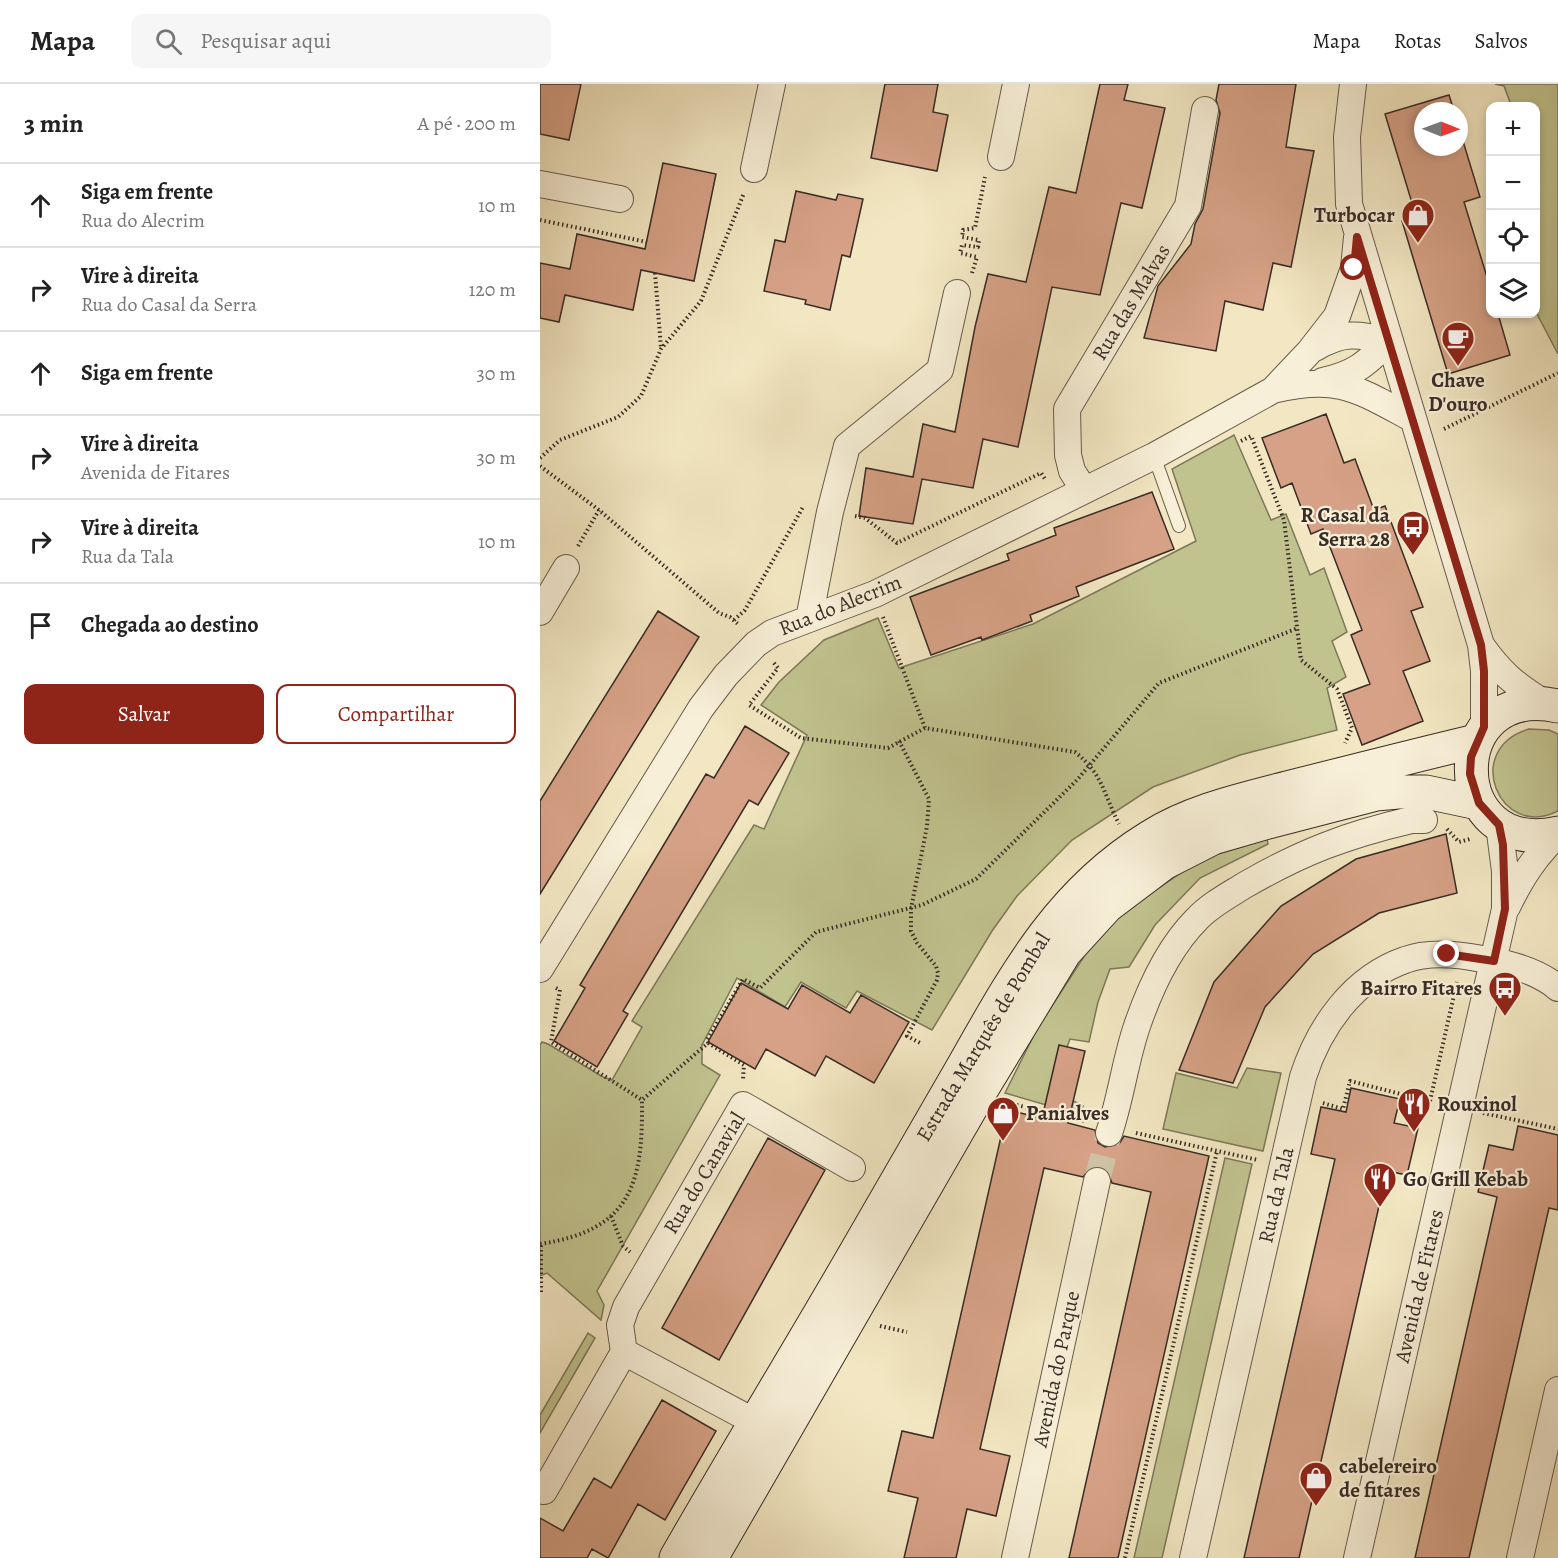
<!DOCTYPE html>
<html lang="pt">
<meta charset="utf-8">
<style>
body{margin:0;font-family:Alegreya,serif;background:#f6f6f6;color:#222}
.controls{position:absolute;right:18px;top:18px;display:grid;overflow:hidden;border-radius:12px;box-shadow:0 3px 9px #0003}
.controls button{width:54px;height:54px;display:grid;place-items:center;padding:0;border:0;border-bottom:2px solid #e0e0e0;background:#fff;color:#222;font:30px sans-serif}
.compass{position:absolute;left:874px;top:18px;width:54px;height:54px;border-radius:50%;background:#fff;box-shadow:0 3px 9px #0003;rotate:91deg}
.stop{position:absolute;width:18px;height:18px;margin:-14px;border:4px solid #8f2418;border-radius:50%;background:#fff}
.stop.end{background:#8f2418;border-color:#fff;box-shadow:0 2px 6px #0008}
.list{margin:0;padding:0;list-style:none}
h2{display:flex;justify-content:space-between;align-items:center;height:78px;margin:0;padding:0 24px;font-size:26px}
h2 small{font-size:20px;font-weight:400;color:#767676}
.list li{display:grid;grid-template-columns:39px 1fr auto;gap:18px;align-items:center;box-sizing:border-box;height:84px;padding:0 24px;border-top:2px solid #e0e0e0}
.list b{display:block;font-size:22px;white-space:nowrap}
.list p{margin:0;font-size:20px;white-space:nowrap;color:#767676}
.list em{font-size:20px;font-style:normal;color:#767676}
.actions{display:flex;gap:12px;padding:18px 24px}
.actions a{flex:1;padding:14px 0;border:2px solid #8f2418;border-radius:12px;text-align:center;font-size:21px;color:#8f2418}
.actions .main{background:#8f2418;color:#fff}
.icon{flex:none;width:33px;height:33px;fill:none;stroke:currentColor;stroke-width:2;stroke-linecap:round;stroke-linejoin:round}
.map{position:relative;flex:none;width:1018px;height:1474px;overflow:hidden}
header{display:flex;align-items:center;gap:36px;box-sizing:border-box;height:84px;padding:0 30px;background:#fff;border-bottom:2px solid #e0e0e0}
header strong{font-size:28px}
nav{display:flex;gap:33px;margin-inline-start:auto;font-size:21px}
.search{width:420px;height:54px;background:#f6f6f6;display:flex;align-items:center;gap:15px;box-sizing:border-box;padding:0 21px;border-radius:12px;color:#767676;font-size:22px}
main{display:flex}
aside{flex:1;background:#fff}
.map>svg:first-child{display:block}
.green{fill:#c1c38f;stroke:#7d785a;stroke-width:1.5}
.building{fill:#d6a186;stroke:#392c26;stroke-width:1.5}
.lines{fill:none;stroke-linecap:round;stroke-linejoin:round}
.street-tunnel{stroke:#cdc2a3;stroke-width:26;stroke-dasharray:26 13;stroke-linecap:butt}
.lane-casing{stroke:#675b4d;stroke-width:14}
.street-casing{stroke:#675b4d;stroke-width:28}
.secondary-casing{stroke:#392c26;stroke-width:35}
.path{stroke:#392c26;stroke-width:4;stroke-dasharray:1.5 3;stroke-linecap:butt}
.lane{stroke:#f7efd7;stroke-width:12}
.street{stroke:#f7efd7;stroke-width:26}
.secondary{stroke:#f7efd7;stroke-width:33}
.route{stroke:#8f2418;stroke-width:8}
.labels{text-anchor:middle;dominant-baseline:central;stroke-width:4.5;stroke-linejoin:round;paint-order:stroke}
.poi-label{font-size:21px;font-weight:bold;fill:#392c26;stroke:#f7efd7;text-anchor:start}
.street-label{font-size:21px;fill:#392c26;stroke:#f7efd7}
</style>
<header>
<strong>Mapa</strong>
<div class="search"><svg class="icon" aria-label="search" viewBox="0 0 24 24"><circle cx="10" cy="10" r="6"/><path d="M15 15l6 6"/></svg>Pesquisar aqui</div>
<nav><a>Mapa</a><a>Rotas</a><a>Salvos</a></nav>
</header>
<main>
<aside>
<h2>3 min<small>A pé · 200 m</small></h2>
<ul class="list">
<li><svg class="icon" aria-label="ahead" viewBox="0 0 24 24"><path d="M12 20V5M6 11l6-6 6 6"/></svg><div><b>Siga em frente</b><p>Rua do Alecrim</p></div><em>10 m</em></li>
<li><svg class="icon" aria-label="right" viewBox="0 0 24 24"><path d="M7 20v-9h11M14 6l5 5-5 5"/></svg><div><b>Vire à direita</b><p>Rua do Casal da Serra</p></div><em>120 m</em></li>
<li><svg class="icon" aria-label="ahead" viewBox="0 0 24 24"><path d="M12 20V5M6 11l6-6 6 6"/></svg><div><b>Siga em frente</b></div><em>30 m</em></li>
<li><svg class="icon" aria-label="right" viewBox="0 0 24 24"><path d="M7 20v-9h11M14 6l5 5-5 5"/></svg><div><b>Vire à direita</b><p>Avenida de Fitares</p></div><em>30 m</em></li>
<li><svg class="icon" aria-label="right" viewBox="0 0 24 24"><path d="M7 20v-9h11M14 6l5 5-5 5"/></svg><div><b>Vire à direita</b><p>Rua da Tala</p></div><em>10 m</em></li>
<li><svg class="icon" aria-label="arrive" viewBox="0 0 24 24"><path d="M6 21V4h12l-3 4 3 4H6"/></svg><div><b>Chegada ao destino</b></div></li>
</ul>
<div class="actions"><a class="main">Salvar</a><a>Compartilhar</a></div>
</aside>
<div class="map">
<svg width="1018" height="1474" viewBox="0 0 1018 1474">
<rect width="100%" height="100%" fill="#f2e7c2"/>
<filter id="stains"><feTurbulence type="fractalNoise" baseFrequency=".00333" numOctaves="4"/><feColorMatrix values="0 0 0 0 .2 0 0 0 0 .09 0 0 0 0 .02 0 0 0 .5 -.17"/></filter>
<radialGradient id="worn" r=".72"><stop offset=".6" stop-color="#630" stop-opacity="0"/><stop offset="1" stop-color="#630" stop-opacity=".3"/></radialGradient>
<!-- green -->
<path class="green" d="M 955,0 L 1018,0 L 1018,270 L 996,228 L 996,22 L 969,22 L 970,18 L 964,2 Z
M 694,351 L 731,436 L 746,430 L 770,491 L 784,484 L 807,548 L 792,557 L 806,593 L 787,604 L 797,646 L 700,671 L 613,703 L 532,756 L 477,812 L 452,847 L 392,946 L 317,907 L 306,924 L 261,898 L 245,923 L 197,894 L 162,961 L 162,980 L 180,991 L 57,1207 L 64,1221 L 61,1236 L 7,1189 L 0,1192 L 0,961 L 2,958 L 8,960 L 63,993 L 72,996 L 102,943 L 92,937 L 214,741 L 224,745 L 267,651 L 221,621 L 239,598 L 284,556 L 338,534 L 359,584 L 493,540 L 656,457 L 632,385 Z
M 989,645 L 1009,646 L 1018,650 L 1018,727 C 960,757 921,665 989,645 Z
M 727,755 L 728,760 L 660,794 L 615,841 L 589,883 L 570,885 L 558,918 L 549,958 L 530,955 L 527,963 L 526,1013 L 543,1022 L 541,1031 L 465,1009 L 497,945 L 545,871 L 581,830 L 654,780 L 674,771 Z
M 707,984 L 741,989 L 723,1067 L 623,1045 L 636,989 L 697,1004 Z
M 685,1074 L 712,1080 L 622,1474 L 594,1474 Z
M 48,1249 L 55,1254 L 0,1349 L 0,1331 Z"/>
<!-- building -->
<path class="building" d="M 0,0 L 41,0 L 29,56 L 0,50 Z
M 345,0 L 398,0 L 393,28 L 408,31 L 397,87 L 331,74 Z
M 560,0 L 588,0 L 584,16 L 625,24 L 602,124 L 581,119 L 560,211 L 512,203 L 478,363 L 443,355 L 433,404 L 382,395 L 373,440 L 319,432 L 326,384 L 373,393 L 383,340 L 415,348 L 435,243 L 448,190 L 486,198 L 509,103 L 536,109 Z
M 679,0 L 756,0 L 746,63 L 774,67 L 751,183 L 733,179 L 723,226 L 685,217 L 676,267 L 604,254 L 618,202 L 651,160 L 655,140 L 663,125 L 680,29 L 676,16 Z
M 909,11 L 914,27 L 883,27 L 883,63 L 919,63 L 919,44 L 940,113 L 924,118 L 951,206 L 951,230 L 958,230 L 970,271 L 908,290 L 862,137 L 876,132 L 845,30 Z
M 123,79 L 176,90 L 154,197 L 101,186 L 93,226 L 25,211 L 19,238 L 0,234 L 0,179 L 30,185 L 37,150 L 105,165 Z
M 256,107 L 296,116 L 298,110 L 323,115 L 310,173 L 302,171 L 290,226 L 265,220 L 266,216 L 224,207 L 235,156 L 245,158 Z
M 786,330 L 804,379 L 815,375 L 834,426 L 845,422 L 883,523 L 871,527 L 890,577 L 863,587 L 883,637 L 822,661 L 803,610 L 830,600 L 811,551 L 822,546 L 783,445 L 771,450 L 752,399 L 741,404 L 722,354 Z
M 612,408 L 634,465 L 536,503 L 539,512 L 490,531 L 492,537 L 442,556 L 441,553 L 391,571 L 370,513 L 469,476 L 467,470 L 516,451 L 514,444 Z
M 118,527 L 159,553 L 0,810 L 0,717 Z
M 205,642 L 249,669 L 218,721 L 209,716 L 83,927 L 88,930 L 57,983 L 14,957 L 45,904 L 40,901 L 166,690 L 174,694 Z
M 906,750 L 917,809 L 839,829 L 773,870 L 725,923 L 693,999 L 639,986 L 674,898 L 741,822 L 816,775 Z
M 201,899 L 248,925 L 262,901 L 310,929 L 321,911 L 369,938 L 334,999 L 286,972 L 275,992 L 226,965 L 215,985 L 168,958 Z
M 519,961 L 545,967 L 528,1039 L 555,1046 L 558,1059 L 565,1063 L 579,1060 L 584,1052 L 669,1072 L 578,1474 L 529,1474 L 611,1108 L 572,1099 L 567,1086 L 560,1082 L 552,1083 L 543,1093 L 504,1084 L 440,1365 L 470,1372 L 456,1432 L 427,1425 L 416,1474 L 364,1474 L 378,1414 L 348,1407 L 362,1347 L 393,1354 L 467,1026 L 502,1034 Z
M 811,1004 L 860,1015 L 854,1039 L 878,1044 L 867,1091 L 847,1087 L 759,1474 L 704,1474 L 795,1075 L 771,1070 L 781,1023 L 806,1028 Z
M 978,1042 L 1018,1051 L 1018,1126 L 1009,1124 L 929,1474 L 875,1474 L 957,1113 L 938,1108 L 949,1061 L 973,1066 Z
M 228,1054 L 285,1086 L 179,1276 L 122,1244 Z
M 122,1316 L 176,1347 L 125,1436 L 98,1420 L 68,1474 L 52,1465 L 47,1474 L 0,1474 L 0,1434 L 23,1447 L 54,1394 L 71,1404 Z"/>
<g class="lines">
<!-- street-tunnel -->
<path class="street-tunnel" d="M 557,1097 L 569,1049"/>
<!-- lane casing -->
<g class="lane-casing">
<path id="lane" d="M 614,372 L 639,442"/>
</g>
<!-- street casing -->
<g class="street-casing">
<path id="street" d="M 813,0 L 807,53 L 809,120 L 941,561 L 944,587 L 944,643
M 461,73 L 476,0
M 214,85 L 232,0
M 0,100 L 80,115
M 775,264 C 803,247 817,250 849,257
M 783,297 C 815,290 826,280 849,257
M 733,306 C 798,290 817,305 873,335
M 544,406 L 532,387 L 528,371 L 527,325 L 648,122 L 665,26
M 0,528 L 26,484
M 269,535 L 290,428 L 307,362 L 400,286 L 417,209
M 941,561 C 960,588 975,601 1003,618
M 967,823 C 981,794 995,772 1018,750
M 0,885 L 161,624 L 186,591 L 216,560 L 232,549 L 335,510 L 614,372 L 733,306 L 769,268 L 797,232 L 814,184 L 817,153
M 569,1049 C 581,1014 585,977 597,942 C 610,904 628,864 657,835 C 670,821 689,811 705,801 C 762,768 807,751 871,736 L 884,736
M 84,1268 L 80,1241 L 86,1223 L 203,1021 L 312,1084
M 4,1407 L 84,1268 L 232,1347
M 475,1474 L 557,1097
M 653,1474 L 763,993 C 779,943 813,894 865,876 C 889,867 917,870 942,875 C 968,879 998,887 1018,904
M 817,1474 L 965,825 L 965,787 L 959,741
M 980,1474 L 1018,1306"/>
</g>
<!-- secondary casing -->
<g class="secondary-casing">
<path id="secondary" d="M 1018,622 C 902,597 903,775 1018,749
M 136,1474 C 197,1367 262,1262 324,1154 C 356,1098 389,1042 421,986 C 473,895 517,810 610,753 C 651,727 701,716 747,704 C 810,688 873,672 936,657
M 171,1474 L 440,1008 L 525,868 L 567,822 L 624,779 L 673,754 L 728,738 L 836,710 L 858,708 L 886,708 L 938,719"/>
</g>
<!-- path -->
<path class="path" d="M 0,136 L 107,158
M 115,189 L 121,264
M 432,189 L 437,173 L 420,169 L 422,161 L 438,163 L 439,156 L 422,153 L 423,146 L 435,144 L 445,93
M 904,345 L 1018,289
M 701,357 L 711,352 L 744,436 L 761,576 L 797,605 L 812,644 L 805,659
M 0,374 L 20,356 L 78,333 L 101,312 L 121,265 L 161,217 L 204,109
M 0,382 L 59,426 L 179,529 L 190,533 L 198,540
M 315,432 L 325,434 L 357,459 L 501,389 L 505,395
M 38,462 L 59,426
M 343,533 L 385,644
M 194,536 L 205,526 L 263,423
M 234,579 L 238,584 L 209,621 L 261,654 L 348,664 L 385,644 L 535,668 C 563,690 564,711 579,740
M 359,657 L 389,715 L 387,742 L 371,825 L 371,847 L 377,859 L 396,882 L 398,889 L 397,896 L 367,952 L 382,960
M 907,745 L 919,758 L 930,755
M 16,904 L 20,906 L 11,958 L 102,1016 L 168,959 L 167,956 L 203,895 L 220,904 L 276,848 L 382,821 L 436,795 L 537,696 L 619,599 L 758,544
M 168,959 L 204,981 L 203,995
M 890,1017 L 917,898
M 468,1019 L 545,1037
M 783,1019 L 803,1025 L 810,997 L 892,1018
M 943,1029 L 1018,1045
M 596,1049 L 718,1076
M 71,1132 L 83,1162 L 90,1168
M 0,1160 C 92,1146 103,1099 102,1016
M 1,1208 L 1,1160
M 340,1242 L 367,1248
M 585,1474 L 677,1067"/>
<!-- lane -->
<use href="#lane" class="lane"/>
<!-- street -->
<use href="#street" class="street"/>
<!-- secondary -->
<use href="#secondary" class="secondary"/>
</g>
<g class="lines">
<!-- route -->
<path class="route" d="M 814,184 L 817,153 L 941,561 L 944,587 L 944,643 L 931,673 L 930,690 L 939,719 L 959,741 L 963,761 L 965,825 L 954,877 L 907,870"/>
</g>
<!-- icons -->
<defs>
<g id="shop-pin" transform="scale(1.725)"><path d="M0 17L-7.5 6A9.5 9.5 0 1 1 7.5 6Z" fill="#8f2418" stroke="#f7efd7"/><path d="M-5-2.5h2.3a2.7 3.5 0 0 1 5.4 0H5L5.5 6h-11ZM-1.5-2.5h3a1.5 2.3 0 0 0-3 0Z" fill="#fff"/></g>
<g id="cafe-pin" transform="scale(1.725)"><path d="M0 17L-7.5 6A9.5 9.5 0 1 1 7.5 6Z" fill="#8f2418" stroke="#f7efd7"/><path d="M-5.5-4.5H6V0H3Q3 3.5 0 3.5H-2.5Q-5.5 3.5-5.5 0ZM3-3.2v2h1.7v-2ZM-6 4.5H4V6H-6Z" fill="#fff"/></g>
<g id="bus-pin" transform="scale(1.725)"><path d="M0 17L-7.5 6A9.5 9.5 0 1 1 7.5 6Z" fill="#8f2418" stroke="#f7efd7"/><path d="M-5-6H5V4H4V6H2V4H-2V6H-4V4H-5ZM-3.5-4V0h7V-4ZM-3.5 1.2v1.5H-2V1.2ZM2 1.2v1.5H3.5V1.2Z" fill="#fff"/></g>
<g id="restaurant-pin" transform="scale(1.725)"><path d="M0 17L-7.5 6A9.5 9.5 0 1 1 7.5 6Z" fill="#8f2418" stroke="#f7efd7"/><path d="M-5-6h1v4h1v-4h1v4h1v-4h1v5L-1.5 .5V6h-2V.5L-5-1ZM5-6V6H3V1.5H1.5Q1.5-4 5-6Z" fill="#fff"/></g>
</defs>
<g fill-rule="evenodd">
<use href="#shop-pin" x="878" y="131"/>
<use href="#cafe-pin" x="918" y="254"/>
<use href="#bus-pin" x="873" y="443"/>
<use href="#bus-pin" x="965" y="904"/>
<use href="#restaurant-pin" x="874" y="1020"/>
<use href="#shop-pin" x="463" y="1029"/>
<use href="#restaurant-pin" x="840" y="1095"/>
<use href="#shop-pin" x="776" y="1394"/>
</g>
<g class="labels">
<!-- poi labels -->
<g class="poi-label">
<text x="855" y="131" text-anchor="end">Turbocar</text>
<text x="918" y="296" text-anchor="middle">Chave<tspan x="918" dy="24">D'ouro</tspan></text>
<text x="850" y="431" text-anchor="end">R Casal da<tspan x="850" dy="24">Serra 28</tspan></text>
<text x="942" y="904" text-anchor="end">Bairro Fitares</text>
<text x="897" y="1020">Rouxinol</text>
<text x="486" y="1029">Panialves</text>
<text x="863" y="1095">Go Grill Kebab</text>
<text x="799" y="1382">cabelereiro<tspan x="799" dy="24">de fitares</tspan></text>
</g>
<!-- street labels -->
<g class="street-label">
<text transform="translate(591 218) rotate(-59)">Rua das Malvas</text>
<text transform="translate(300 521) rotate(-22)">Rua do Alecrim</text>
<text transform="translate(443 953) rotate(-59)">Estrada Marquês de Pombal</text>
<text transform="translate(164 1089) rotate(-59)">Rua do Canavial</text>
<text transform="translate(736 1111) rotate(-77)">Rua da Tala</text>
<text transform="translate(879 1202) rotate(-77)">Avenida de Fitares</text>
<text transform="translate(516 1285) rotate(-78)">Avenida do Parque</text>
</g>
</g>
<rect width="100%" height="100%" filter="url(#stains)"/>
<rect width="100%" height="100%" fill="url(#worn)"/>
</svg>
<div class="controls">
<button>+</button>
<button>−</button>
<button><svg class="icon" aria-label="locate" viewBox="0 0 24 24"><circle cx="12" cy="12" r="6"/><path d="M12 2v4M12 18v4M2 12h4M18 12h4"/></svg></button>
<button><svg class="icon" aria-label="layers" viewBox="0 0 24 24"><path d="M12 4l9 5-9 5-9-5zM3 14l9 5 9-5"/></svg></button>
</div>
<svg class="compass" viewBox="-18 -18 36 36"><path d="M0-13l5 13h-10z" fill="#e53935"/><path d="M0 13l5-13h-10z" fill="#767676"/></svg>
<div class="stop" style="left:814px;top:184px"></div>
<div class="stop end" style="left:907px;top:870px"></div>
</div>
</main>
